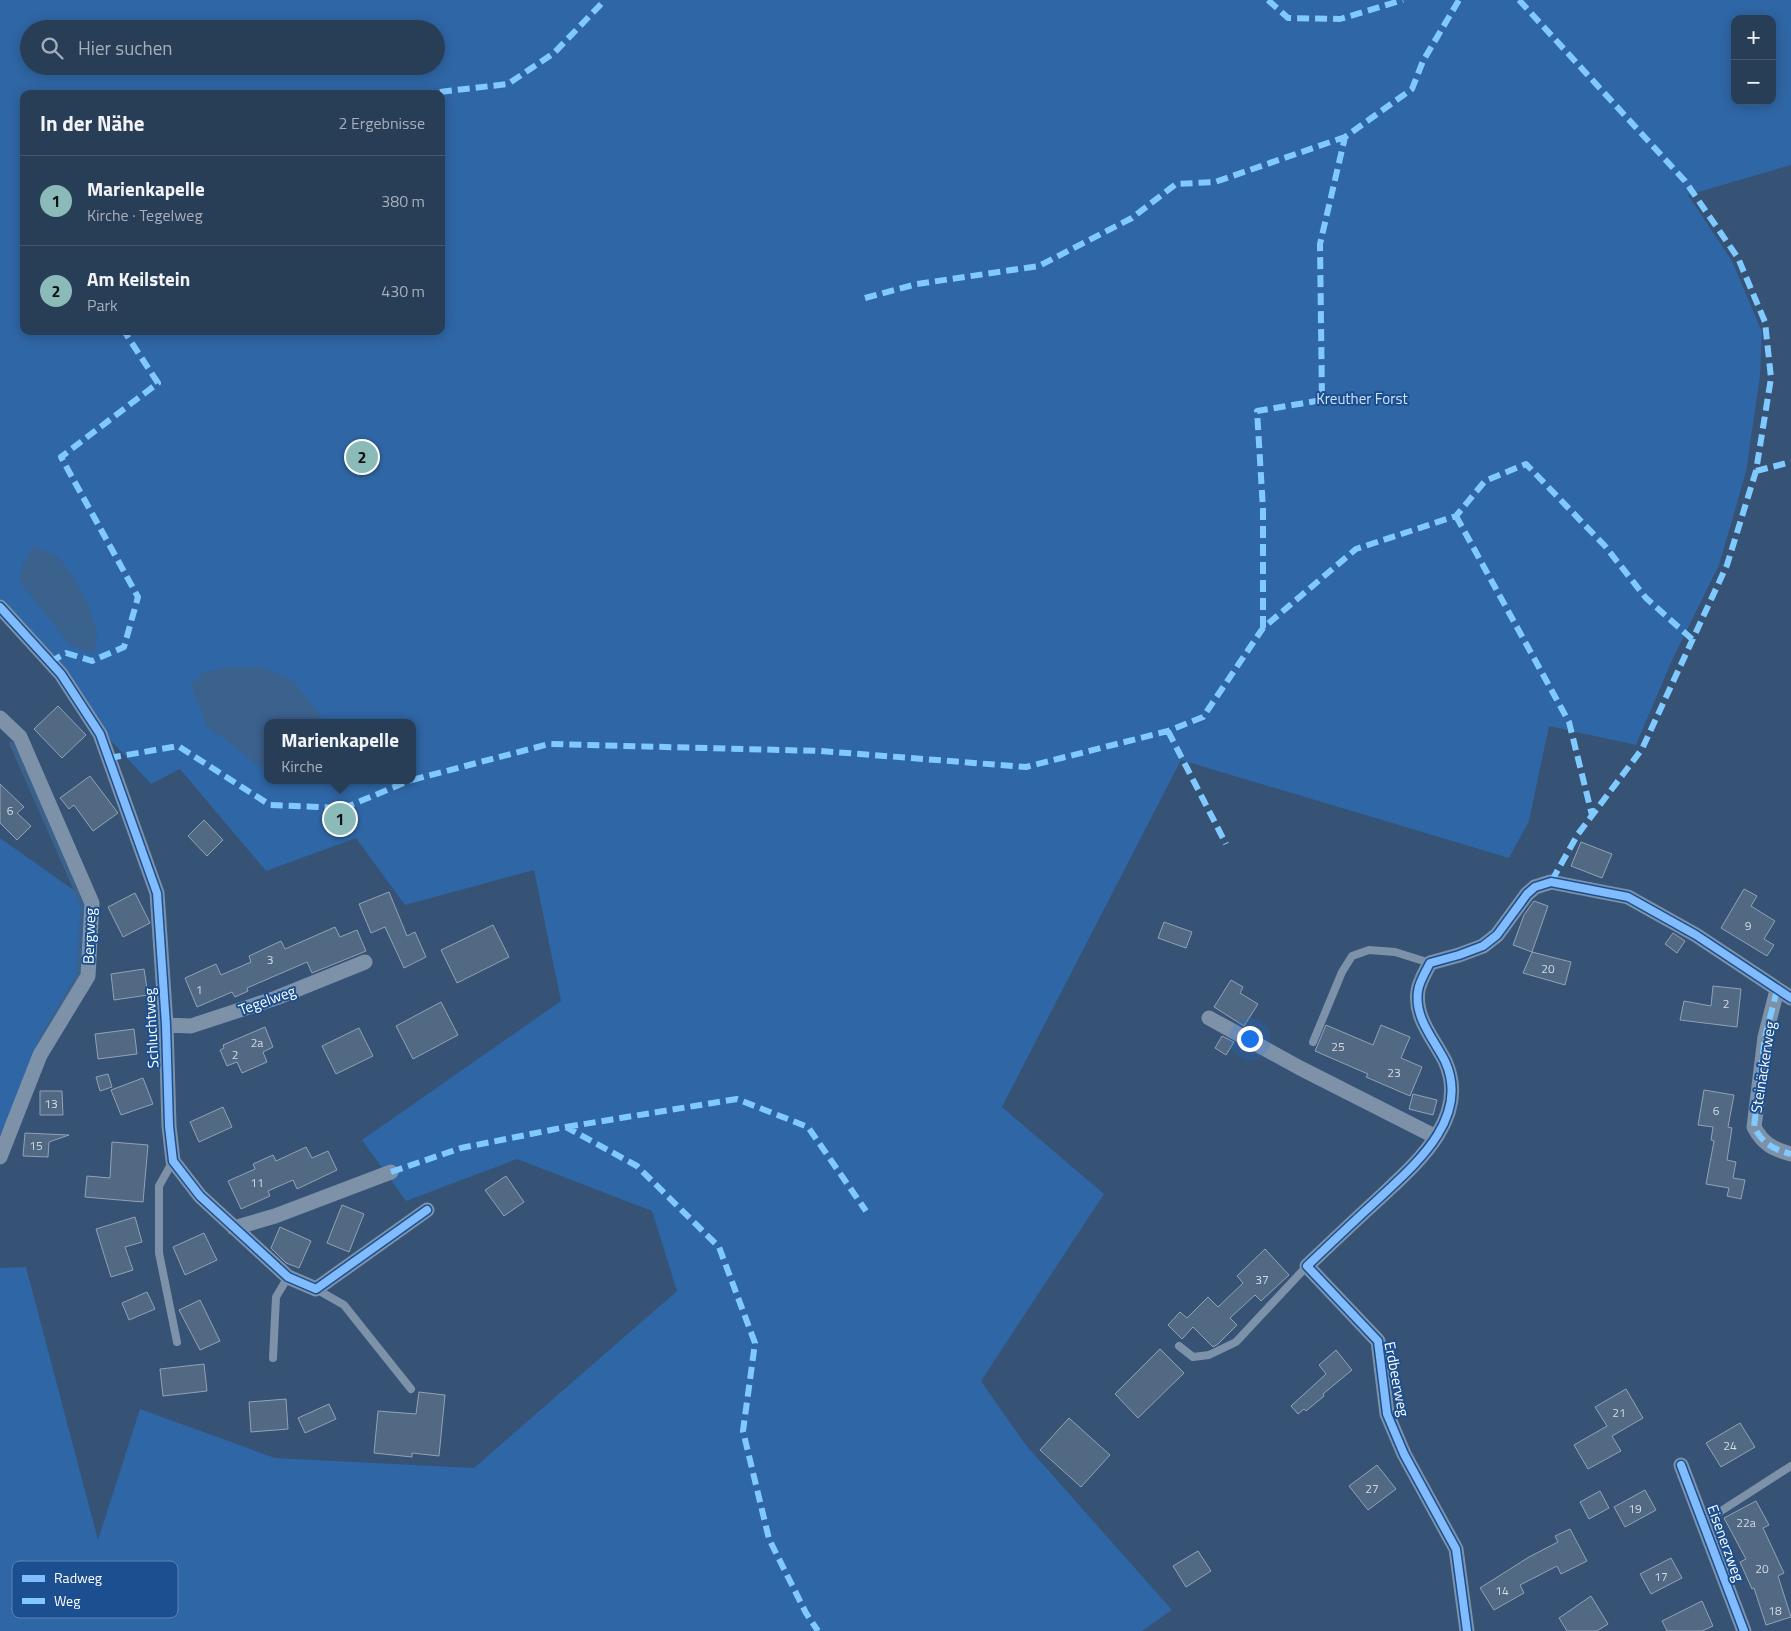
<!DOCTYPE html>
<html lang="de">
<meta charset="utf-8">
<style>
body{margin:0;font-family:"Titillium Web",sans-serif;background:#344961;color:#f1f3f6}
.controls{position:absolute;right:15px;top:15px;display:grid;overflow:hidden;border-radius:10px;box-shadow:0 2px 12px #0003}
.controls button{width:45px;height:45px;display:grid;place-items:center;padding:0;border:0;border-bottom:1px solid #44576d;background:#283e57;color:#f1f3f6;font:25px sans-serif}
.you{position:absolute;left:1249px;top:1038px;width:18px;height:18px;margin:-12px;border:4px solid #fff;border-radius:50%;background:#1a73e8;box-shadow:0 0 0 8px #1a73e833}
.badge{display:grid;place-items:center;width:32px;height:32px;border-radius:50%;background:#8bbbb9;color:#111;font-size:16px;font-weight:700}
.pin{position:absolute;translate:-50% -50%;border:2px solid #fff;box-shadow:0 1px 5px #0006}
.popup{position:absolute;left:264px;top:719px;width:152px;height:65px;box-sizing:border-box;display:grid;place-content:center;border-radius:10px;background:#283e57;filter:drop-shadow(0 1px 4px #0005);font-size:16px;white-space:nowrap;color:#a5aeba}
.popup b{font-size:19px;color:#f1f3f6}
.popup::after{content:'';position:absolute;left:50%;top:100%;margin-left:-10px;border:10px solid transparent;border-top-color:#283e57}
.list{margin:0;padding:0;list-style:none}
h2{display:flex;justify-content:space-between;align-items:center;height:65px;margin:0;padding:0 20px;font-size:21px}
h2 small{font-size:16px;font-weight:400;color:#a5aeba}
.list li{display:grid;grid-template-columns:32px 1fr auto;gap:15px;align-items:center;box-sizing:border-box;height:90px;padding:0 20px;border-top:1px solid #44576d}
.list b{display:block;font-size:19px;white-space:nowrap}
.list p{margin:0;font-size:16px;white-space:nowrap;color:#a5aeba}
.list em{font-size:16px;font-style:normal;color:#a5aeba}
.icon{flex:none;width:28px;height:28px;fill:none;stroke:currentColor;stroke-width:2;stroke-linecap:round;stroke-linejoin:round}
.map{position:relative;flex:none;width:1791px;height:1631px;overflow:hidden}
.search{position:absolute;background:#283e57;box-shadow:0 2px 12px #0003;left:20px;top:20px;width:425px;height:55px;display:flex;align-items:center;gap:12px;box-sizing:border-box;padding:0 18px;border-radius:28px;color:#a5aeba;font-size:19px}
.panel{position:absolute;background:#283e57;box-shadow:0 2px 12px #0003;left:20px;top:90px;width:425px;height:245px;border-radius:10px}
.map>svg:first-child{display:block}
.green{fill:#2f66a5;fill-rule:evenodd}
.water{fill:#3b618d}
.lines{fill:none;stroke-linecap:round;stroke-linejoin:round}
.stream{stroke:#3b618d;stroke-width:5}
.building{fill:#526984;stroke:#92a2b6}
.service{stroke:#7d92a8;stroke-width:8}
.minor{stroke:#7d92a8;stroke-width:15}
.quiet{stroke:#80caff;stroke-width:6;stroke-dasharray:12 6;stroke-linecap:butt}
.cycleway-casing{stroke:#1b4f8f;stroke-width:11}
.cycleway{stroke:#80bcff;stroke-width:8}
.labels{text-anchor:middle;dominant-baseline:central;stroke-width:4;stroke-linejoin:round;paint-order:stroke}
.number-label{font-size:12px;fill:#d4dae0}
.park-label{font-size:15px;fill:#cfe3fa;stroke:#1b4f8f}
.street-label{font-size:15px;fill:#fff;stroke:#1b4f8f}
.key{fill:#1b4f8f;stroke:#5f84b1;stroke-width:1}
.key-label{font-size:14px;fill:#fff}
</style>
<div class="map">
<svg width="1791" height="1631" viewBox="0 0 1791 1631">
<rect width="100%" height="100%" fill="#365274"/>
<!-- green -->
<path class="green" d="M 0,0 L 1791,0 L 1791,165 L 1688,195 L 1732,261 L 1762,332 L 1760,376 L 1746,472 L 1719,565 L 1673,658 L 1636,745 L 1549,726 L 1529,821 L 1509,858 L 1181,760 L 1002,1107 L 1104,1194 L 981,1381 L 1025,1444 L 1172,1610 L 1142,1631 L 0,1631 L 0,1268 L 26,1267 L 98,1540 L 140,1409 L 275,1458 L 474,1468 L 677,1291 L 652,1211 L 517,1159 L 406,1201 L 362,1140 L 561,1001 L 534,870 L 405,905 L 356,838 L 266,871 L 180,769 L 151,784 L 103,732 L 0,607 ZM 1735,19 L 1772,19 L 1772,101 L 1735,101 ZM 29,29 L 436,29 L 436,66 L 29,66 ZM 24,94 L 441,94 L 441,331 L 24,331 ZM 268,723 L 412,723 L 412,780 L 268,780 Z
M 0,838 L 92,903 L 88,976 L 40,1055 L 0,1135 Z"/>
<!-- water -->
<path class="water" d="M 34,546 L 58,557 L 73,576 L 90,608 L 97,635 L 94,654 L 70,645 L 20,582 L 22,565 Z
M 229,667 L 265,668 L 293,681 L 325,721 L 325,723 L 268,723 L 267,772 L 207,726 L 191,685 L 204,672 Z"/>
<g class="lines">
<!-- stream -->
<path class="stream" d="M 12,744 L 83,905 L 79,975 L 39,1043"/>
</g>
<!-- building -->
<path class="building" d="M 58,706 L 86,735 L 62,758 L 34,729 Z
M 90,776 L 118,813 L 93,831 L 74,805 L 69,809 L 60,798 Z
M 0,784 L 24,807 L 17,813 L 31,826 L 17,840 L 0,823 Z
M 204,820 L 223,840 L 207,856 L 188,836 Z
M 1581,842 L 1612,854 L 1602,878 L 1571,866 Z
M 1744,889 L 1757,896 L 1751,906 L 1775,921 L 1764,939 L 1774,945 L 1767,956 L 1721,928 Z
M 389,892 L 407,936 L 415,932 L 426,957 L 404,968 L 385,927 L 371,933 L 359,904 Z
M 135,893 L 150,923 L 123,937 L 108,907 Z
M 1534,901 L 1548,906 L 1532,952 L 1513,945 L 1524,915 Z
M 1164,922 L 1192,932 L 1186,948 L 1158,938 Z
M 493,925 L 509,957 L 457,983 L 441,950 Z
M 335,927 L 340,937 L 357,930 L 366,951 L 312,973 L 307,962 L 247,988 L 248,991 L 235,997 L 232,992 L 197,1007 L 185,978 L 216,964 L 221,975 L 251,962 L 249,956 L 281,941 L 285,949 Z
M 1673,933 L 1685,941 L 1677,953 L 1665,944 Z
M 1532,952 L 1571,962 L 1565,985 L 1523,973 Z
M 144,969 L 148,995 L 114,1000 L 111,974 Z
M 1231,980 L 1243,987 L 1240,993 L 1258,1004 L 1244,1026 L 1214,1007 Z
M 1713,986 L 1741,989 L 1737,1027 L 1680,1020 L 1684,1001 L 1711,1006 Z
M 441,1002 L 458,1035 L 413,1059 L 396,1026 Z
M 1326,1025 L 1373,1045 L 1381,1025 L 1410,1037 L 1401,1058 L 1422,1067 L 1410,1096 L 1366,1077 L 1368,1074 L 1315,1051 Z
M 265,1027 L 273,1047 L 263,1052 L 267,1062 L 242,1073 L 237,1062 L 227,1066 L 220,1050 L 224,1048 L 223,1045 Z
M 359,1028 L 373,1056 L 336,1074 L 322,1046 Z
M 134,1029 L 137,1054 L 98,1059 L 95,1034 Z
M 1222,1036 L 1234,1042 L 1226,1055 L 1215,1048 Z
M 108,1074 L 112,1087 L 100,1091 L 96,1077 Z
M 143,1078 L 153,1104 L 121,1115 L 111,1090 Z
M 1704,1090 L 1734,1095 L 1728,1127 L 1732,1128 L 1727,1160 L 1736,1162 L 1733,1178 L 1745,1180 L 1741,1199 L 1727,1196 L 1729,1188 L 1706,1184 L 1714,1141 L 1711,1140 L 1713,1127 L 1698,1125 Z
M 40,1091 L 62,1091 L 63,1115 L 40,1115 Z
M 1413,1094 L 1437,1100 L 1433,1115 L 1409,1109 Z
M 223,1107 L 232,1127 L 199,1142 L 190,1122 Z
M 25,1133 L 69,1135 L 49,1142 L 48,1157 L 23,1156 Z
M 112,1142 L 148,1145 L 143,1202 L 85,1197 L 87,1176 L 110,1178 Z
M 306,1147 L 312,1158 L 328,1151 L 337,1170 L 297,1189 L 293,1180 L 268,1191 L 270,1196 L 241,1209 L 228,1181 L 255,1169 L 253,1164 L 273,1155 L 276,1161 Z
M 506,1176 L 524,1202 L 504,1216 L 485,1190 Z
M 342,1205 L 364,1214 L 349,1252 L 327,1243 Z
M 135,1217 L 142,1242 L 125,1247 L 133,1270 L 111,1277 L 96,1229 Z
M 280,1227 L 311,1241 L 299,1268 L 286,1263 L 271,1248 Z
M 204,1233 L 217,1260 L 185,1275 L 173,1247 Z
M 1265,1249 L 1289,1275 L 1261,1301 L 1255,1295 L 1230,1318 L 1237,1325 L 1218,1344 L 1213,1347 L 1193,1327 L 1182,1339 L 1168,1325 L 1180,1312 L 1187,1318 L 1208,1297 L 1218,1307 L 1243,1283 L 1237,1276 Z
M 147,1292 L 155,1309 L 129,1320 L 122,1303 Z
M 200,1300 L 220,1341 L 200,1350 L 179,1310 Z
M 1160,1349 L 1184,1373 L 1138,1418 L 1115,1394 Z
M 1336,1350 L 1352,1370 L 1323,1394 L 1324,1396 L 1306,1411 L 1304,1409 L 1298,1414 L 1291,1406 L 1326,1374 L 1319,1365 Z
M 204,1364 L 207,1391 L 163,1396 L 160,1369 Z
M 1626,1389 L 1643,1418 L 1612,1436 L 1621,1451 L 1588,1469 L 1574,1445 L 1607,1426 L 1595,1407 Z
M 419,1392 L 445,1395 L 439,1456 L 412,1453 L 412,1457 L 374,1453 L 378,1411 L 416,1414 Z
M 286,1399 L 288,1429 L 251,1432 L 249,1402 Z
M 329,1404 L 336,1419 L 305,1433 L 298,1418 Z
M 1069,1418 L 1110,1455 L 1081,1487 L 1040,1450 Z
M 1740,1423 L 1755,1447 L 1721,1467 L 1706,1443 Z
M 1377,1465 L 1396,1489 L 1368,1510 L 1349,1486 Z
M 1645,1490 L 1656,1510 L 1625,1527 L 1614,1507 Z
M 1600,1491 L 1609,1508 L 1589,1519 L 1580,1502 Z
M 1756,1501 L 1769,1525 L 1763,1528 L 1784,1573 L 1778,1576 L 1791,1617 L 1766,1625 L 1754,1588 L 1752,1589 L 1740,1562 L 1746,1559 L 1724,1518 Z
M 1570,1529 L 1587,1561 L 1561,1574 L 1557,1566 L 1520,1585 L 1524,1593 L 1494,1610 L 1480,1588 L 1529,1557 L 1558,1542 L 1555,1536 Z
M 1198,1551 L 1211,1571 L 1186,1587 L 1173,1566 Z
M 1671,1558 L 1682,1578 L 1651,1594 L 1640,1574 Z
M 1591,1596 L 1608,1624 L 1597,1631 L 1567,1631 L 1559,1618 Z
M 1702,1601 L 1713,1626 L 1702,1631 L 1667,1631 L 1662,1621 Z"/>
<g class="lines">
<!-- service -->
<path class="service" d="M 1313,1042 L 1342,972 L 1352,956 L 1369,950 L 1395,952 L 1430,963
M 173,1161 L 159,1186 L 159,1253 L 177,1342
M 316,1289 L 344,1305 L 411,1389
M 1179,1346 L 1193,1357 L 1209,1355 L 1236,1342 L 1307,1266
M 273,1358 L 276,1297 L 288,1277
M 1704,1522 L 1791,1466"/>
<!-- minor -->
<path class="minor" d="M 0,607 L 61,674 L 100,734 L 157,893 L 166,1025 L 169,1126 L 173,1161 L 200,1196 L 288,1277 L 316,1289 L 427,1210
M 0,718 L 20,737 L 92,903 L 88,976 L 40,1055 L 0,1157
M 1777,990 L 1765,1037 L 1754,1127 C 1763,1144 1773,1149 1791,1154
M 1209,1018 L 1300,1068 L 1436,1137
M 166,1025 L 191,1026 L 276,998 L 365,962
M 234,1228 L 275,1216 L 391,1172
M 1681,1465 L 1744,1631
M 1467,1631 L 1456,1549 L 1404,1454 L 1387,1414 L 1378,1341 L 1307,1266 C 1329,1245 1351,1224 1374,1203 C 1411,1168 1472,1120 1445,1061 C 1434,1039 1414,1018 1418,991 C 1419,982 1426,971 1430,963 L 1459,955 L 1483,946 L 1497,935 L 1527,894 L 1535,887 L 1551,882 L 1628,897 L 1696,935 L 1791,998"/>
<!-- quiet -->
<path class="quiet" d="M 1268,0 L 1288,18 L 1340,19 L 1403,0
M 1519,0 L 1685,181 L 1738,258 L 1765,322 L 1771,378 L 1756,471 L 1727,565 L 1642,749 L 1578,834 L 1551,882
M 422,94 L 508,84 L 554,53 L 605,0
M 865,298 L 917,284 L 1039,266 L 1132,218 L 1176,184 L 1215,182 L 1345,137
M 1756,471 L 1791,462
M 1456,516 L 1569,722 L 1592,815
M 1263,628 L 1263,509 L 1257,411 L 1322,400 L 1320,244 L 1345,137 L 1412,89 L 1423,61 L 1459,0
M 50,662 L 66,653 L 92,661 L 124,647 L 138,597 L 61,457 L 158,383 L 124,331
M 1168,731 L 1226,844
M 109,758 L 178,746 L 270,805 L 344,808 L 411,780
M 412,780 L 549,744 L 821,751 L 1026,767 L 1168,731 L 1203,717 L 1263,628 L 1356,549 L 1456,516 L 1485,481 L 1526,464 L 1605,546 L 1646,598 L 1693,640
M 1777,990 L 1765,1037 L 1754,1127 C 1763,1144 1773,1149 1791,1154
M 566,1127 L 737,1099 L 808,1127 L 866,1211
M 391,1172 L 461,1148 L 566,1127 L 637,1166 L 719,1247 L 755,1343 L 743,1431 L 769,1539 L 806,1613 L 818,1631"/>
<!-- cycleway casing -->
<g class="cycleway-casing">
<path id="cycleway" d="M 0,607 L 61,674 L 100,734 L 157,893 L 166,1025 L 169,1126 L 173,1161 L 200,1196 L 288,1277 L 316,1289 L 427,1210
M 1681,1465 L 1744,1631
M 1467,1631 L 1456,1549 L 1404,1454 L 1387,1414 L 1378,1341 L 1307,1266 C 1329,1245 1351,1224 1374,1203 C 1411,1168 1472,1120 1445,1061 C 1434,1039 1414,1018 1418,991 C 1419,982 1426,971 1430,963 L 1459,955 L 1483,946 L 1497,935 L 1527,894 L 1535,887 L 1551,882 L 1628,897 L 1696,935 L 1791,998"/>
</g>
<!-- cycleway -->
<use href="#cycleway" class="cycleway"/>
</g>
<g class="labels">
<!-- number labels -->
<g class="number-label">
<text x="10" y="810">6</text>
<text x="1748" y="925">9</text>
<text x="270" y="959">3</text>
<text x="1548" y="968">20</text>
<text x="199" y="989">1</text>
<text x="1726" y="1003">2</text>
<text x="257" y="1042">2a</text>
<text x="1338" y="1046">25</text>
<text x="235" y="1054">2</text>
<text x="1394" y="1072">23</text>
<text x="51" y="1103">13</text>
<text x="1716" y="1110">6</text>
<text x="36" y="1145">15</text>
<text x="257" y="1182">11</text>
<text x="1262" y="1279">37</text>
<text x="1619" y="1412">21</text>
<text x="1730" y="1445">24</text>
<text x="1372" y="1488">27</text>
<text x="1635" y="1508">19</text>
<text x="1746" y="1522">22a</text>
<text x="1762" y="1568">20</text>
<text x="1661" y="1576">17</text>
<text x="1502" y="1590">14</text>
<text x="1775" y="1610">18</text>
</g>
<!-- park labels -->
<g class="park-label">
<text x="1362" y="398">Kreuther Forst</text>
</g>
<!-- street labels -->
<g class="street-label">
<text transform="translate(89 936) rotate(-88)">Bergweg</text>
<text transform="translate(267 1000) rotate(-20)">Tegelweg</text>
<text transform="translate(151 1028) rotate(-93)">Schluchtweg</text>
<text transform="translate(1763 1067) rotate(-81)">Steinäckerweg</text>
<text transform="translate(1397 1379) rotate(79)">Erdbeerweg</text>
<text transform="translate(1726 1543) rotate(70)">Eisenerzweg</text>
</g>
</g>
<!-- legend -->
<rect x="12" y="1561" width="166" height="57" rx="8" class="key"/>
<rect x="22" y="1575" width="23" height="7" fill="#80bcff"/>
<rect x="22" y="1598" width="23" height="6" fill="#80caff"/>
<g class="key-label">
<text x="54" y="1583">Radweg</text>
<text x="54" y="1606">Weg</text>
</g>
</svg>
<div class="controls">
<button>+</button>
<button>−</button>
</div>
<div class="you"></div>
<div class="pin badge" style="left:340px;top:819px">1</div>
<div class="popup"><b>Marienkapelle</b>Kirche</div>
<div class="pin badge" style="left:362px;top:457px">2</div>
<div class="search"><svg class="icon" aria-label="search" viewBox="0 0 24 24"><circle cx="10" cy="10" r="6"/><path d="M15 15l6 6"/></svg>Hier suchen</div>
<section class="panel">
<h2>In der Nähe<small>2 Ergebnisse</small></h2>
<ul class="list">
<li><span class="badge">1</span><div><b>Marienkapelle</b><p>Kirche · Tegelweg</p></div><em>380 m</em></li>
<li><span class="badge">2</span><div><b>Am Keilstein</b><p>Park</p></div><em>430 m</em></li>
</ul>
</section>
</div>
